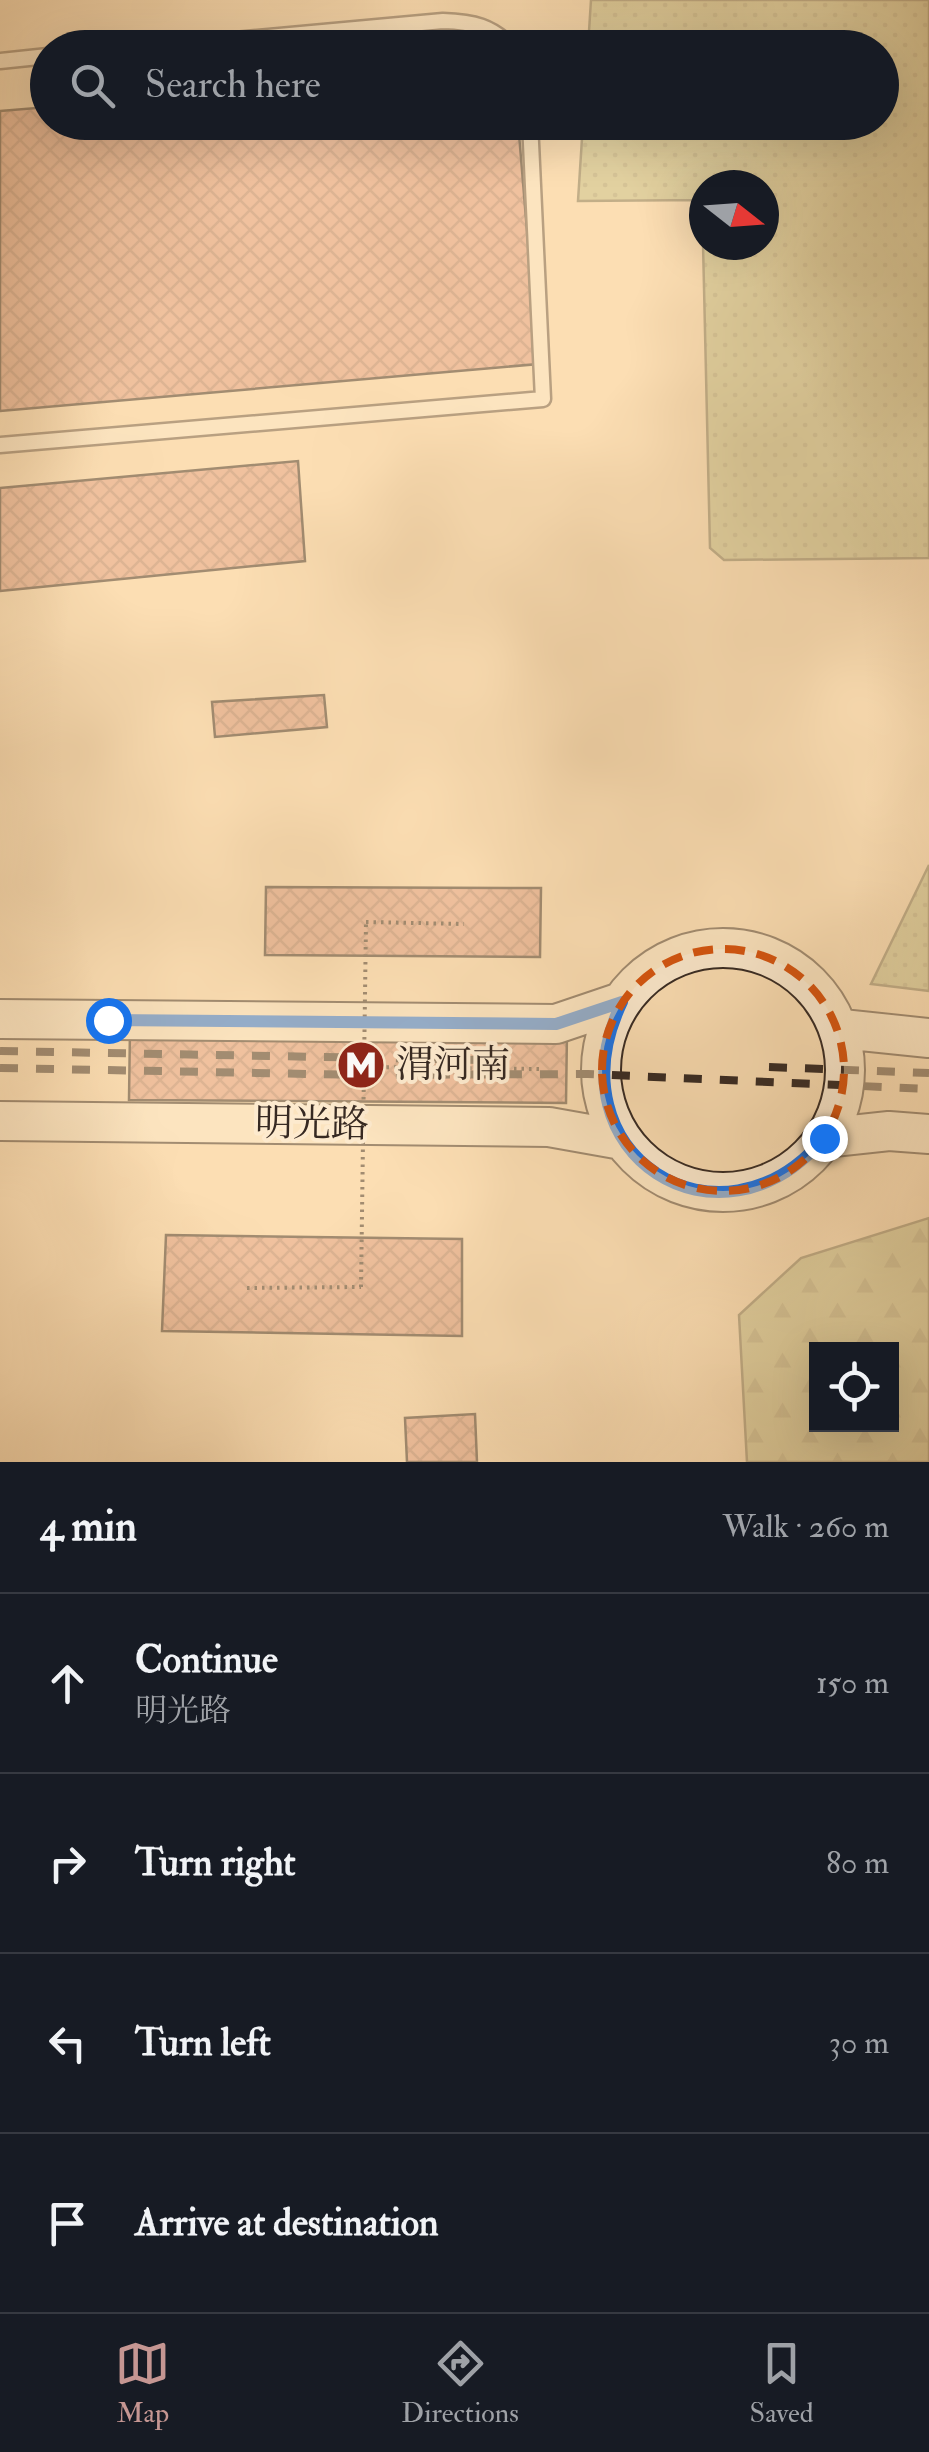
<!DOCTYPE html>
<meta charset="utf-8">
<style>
body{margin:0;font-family:"IM FELL Double Pica","Noto Serif SC",serif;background:#20242c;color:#f1f3f6}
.controls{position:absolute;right:30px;bottom:30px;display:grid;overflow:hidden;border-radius:0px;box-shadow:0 10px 40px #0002}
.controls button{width:90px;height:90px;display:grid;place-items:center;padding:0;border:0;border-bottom:2px solid #363941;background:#171b24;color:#f1f3f6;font:50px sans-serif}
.compass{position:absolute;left:689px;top:170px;width:90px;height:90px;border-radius:50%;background:#171b24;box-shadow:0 10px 40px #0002;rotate:107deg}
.stop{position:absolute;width:30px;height:30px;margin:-22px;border:8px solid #1a73e8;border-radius:50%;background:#fff}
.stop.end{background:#1a73e8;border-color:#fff;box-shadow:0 2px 10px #0008}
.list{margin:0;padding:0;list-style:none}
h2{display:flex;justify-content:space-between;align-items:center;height:130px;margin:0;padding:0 40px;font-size:42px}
h2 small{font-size:32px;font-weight:400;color:#9ea1a6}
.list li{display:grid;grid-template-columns:65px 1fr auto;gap:30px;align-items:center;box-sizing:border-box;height:180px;padding:0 40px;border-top:2px solid #363941}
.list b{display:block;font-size:38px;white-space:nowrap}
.list p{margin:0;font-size:32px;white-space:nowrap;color:#9ea1a6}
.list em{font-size:32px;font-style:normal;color:#9ea1a6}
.icon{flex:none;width:55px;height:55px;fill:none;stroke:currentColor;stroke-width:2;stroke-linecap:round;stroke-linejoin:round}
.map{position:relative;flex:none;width:929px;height:1462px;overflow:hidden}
.search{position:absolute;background:#171b24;box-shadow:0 10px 40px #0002;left:30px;right:30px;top:30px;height:110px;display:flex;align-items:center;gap:25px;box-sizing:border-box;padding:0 35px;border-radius:55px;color:#9ea1a6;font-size:38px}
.sheet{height:850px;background:#171b24}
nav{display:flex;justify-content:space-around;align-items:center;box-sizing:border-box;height:140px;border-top:2px solid #363941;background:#171b24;font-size:28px;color:#9ea1a6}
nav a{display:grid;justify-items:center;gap:5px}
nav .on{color:#c59692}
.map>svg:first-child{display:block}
.grass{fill:url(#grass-dots);stroke:#7d7456;stroke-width:2.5;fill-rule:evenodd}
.forest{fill:url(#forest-firs);stroke:#7d7456;stroke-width:2.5;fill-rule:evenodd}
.building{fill:url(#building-cross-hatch);stroke:#362922;stroke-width:2.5}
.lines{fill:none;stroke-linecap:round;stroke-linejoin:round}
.service-casing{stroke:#685646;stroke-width:19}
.secondary-casing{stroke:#362922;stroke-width:42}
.path{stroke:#362922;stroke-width:4;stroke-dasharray:2.5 5;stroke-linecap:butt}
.service{stroke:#fdeace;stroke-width:14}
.secondary{stroke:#fdeace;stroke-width:38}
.rail{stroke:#362922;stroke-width:8;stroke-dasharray:18 18;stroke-linecap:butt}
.path-bridge{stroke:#362922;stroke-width:4;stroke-dasharray:2.5 5;stroke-linecap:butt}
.route{stroke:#1a73e8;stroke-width:12}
.marked{fill:none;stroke:#d6540e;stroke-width:8;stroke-dasharray:20 12;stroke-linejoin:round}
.labels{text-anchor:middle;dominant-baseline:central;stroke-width:8;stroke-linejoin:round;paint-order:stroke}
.poi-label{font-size:38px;fill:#362922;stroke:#fdeace;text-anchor:start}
.street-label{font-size:38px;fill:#362922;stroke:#fdeace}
</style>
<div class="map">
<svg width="929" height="1462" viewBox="0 0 929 1462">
<defs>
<pattern id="grass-dots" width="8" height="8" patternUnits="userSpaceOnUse" patternTransform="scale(2.5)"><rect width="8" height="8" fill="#c4c089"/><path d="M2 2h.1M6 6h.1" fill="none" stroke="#a9a576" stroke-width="1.8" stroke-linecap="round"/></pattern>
<pattern id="forest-firs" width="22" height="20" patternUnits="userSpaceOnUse" patternTransform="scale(2.5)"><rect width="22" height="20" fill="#c4c089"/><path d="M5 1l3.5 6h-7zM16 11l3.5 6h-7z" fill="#a9a576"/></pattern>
<pattern id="building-cross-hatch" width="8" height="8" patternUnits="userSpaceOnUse" patternTransform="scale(2.5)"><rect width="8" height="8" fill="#e29d86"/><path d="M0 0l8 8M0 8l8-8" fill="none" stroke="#b8806d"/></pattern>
</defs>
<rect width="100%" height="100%" fill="#fcdeb3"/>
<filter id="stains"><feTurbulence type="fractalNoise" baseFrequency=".002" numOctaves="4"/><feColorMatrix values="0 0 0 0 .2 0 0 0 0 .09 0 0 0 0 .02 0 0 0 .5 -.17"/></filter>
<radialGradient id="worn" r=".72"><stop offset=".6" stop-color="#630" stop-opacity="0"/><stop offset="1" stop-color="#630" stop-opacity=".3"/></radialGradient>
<!-- grass -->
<path class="grass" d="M 591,0 L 929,0 L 929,558 L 724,560 L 710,548 L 702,200 L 578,201 L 583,123 L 882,122 L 882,48 L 588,47 ZM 764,185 L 764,245 L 704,245 L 704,185 Z
M 929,865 L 929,991 L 871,984 Z"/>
<!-- forest -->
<path class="forest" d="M 929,1218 L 929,1462 L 747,1462 L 739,1315 L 801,1258 ZM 816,1350 L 892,1350 L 892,1424 L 816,1424 Z"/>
<!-- building -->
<path class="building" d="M 48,107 L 48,122 L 518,122 L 538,364 L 0,411 L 0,111 Z
M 298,461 L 305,561 L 0,591 L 0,488 Z
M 324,695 L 327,727 L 215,737 L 212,702 Z
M 266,887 L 541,888 L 540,957 L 265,955 Z
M 130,1029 L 567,1032 L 566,1103 L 129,1100 Z
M 166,1235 L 462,1239 L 462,1336 L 162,1331 Z
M 475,1414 L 477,1462 L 407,1462 L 405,1418 Z"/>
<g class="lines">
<!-- service casing -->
<g class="service-casing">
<path id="service" d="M 147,48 L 443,21 C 474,22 491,26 513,48
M 0,61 L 48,56
M 0,445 L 543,399 L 530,122"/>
</g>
<!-- secondary casing -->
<g class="secondary-casing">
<path id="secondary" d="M601 1070a122 122 0 1 1 244 0a122 122 0 1 1-244 0Z
M 0,1019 L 556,1024 L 621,1002
M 842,1029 L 929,1038
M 0,1121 L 549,1127 L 622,1140
M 824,1138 L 889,1131 L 929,1134"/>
</g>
<!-- path -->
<path class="path" d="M 366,922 L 464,924
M 364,1067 L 539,1069
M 247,1288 L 361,1287"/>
<!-- service -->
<use href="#service" class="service"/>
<!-- secondary -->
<use href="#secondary" class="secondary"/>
<!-- rail -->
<path class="rail" d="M 0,1051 L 484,1060
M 769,1067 L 929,1073
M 0,1068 L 363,1075 L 588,1074 L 929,1089"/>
<!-- path-bridge -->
<path class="path-bridge" d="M 361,1287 L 366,922"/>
</g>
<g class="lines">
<!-- route -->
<path class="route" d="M 108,1020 L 556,1024 L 622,1002 C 549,1154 720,1262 824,1138"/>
</g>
<!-- marked area -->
<path d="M0 0H929V1462H0ZM602 1070a121 121 0 1 1 242 0a121 121 0 1 1-242 0Z" fill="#fcdeb3" fill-opacity=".55" fill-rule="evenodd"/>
<path class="marked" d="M602 1070a121 121 0 1 1 242 0a121 121 0 1 1-242 0Z"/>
<!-- icons -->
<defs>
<g id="metro-disc" transform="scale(2.5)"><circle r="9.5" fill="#8f2418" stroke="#fdeace"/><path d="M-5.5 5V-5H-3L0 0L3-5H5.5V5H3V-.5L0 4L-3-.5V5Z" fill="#fff"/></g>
</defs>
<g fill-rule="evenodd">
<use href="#metro-disc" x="361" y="1065"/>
</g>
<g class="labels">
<!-- poi labels -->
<g class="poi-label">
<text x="396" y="1065">渭河南</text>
</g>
<!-- street labels -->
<g class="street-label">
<text transform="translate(312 1124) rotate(1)">明光路</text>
</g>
</g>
<rect width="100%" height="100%" filter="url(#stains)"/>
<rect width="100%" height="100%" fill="url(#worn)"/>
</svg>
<div class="controls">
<button><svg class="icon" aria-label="locate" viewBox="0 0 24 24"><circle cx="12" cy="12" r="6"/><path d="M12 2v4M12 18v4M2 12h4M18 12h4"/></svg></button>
</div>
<svg class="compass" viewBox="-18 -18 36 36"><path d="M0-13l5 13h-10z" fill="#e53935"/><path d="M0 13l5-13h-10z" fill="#9ea1a6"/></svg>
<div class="stop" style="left:108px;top:1020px"></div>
<div class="stop end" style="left:824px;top:1138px"></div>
<div class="search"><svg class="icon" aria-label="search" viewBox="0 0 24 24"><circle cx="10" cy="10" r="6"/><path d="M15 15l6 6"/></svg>Search here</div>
</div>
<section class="sheet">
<h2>4 min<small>Walk · 260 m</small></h2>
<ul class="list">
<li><svg class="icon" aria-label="ahead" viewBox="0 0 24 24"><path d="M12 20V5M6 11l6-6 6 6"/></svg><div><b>Continue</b><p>明光路</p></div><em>150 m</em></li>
<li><svg class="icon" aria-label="right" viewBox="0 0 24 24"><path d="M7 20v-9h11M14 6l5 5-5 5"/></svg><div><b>Turn right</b></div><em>80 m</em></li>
<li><svg class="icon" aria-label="left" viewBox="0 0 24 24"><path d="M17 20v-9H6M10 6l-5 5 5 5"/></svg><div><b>Turn left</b></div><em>30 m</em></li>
<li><svg class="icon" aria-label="arrive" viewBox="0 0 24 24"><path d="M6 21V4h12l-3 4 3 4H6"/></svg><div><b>Arrive at destination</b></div></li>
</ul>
</section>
<nav>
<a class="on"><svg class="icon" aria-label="map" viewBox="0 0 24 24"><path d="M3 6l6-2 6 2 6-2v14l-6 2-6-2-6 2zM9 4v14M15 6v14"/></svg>Map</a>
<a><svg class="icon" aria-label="directions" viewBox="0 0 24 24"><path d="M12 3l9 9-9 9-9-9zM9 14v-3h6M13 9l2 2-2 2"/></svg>Directions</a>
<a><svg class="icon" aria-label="saved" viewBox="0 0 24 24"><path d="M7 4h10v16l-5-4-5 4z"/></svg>Saved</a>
</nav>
